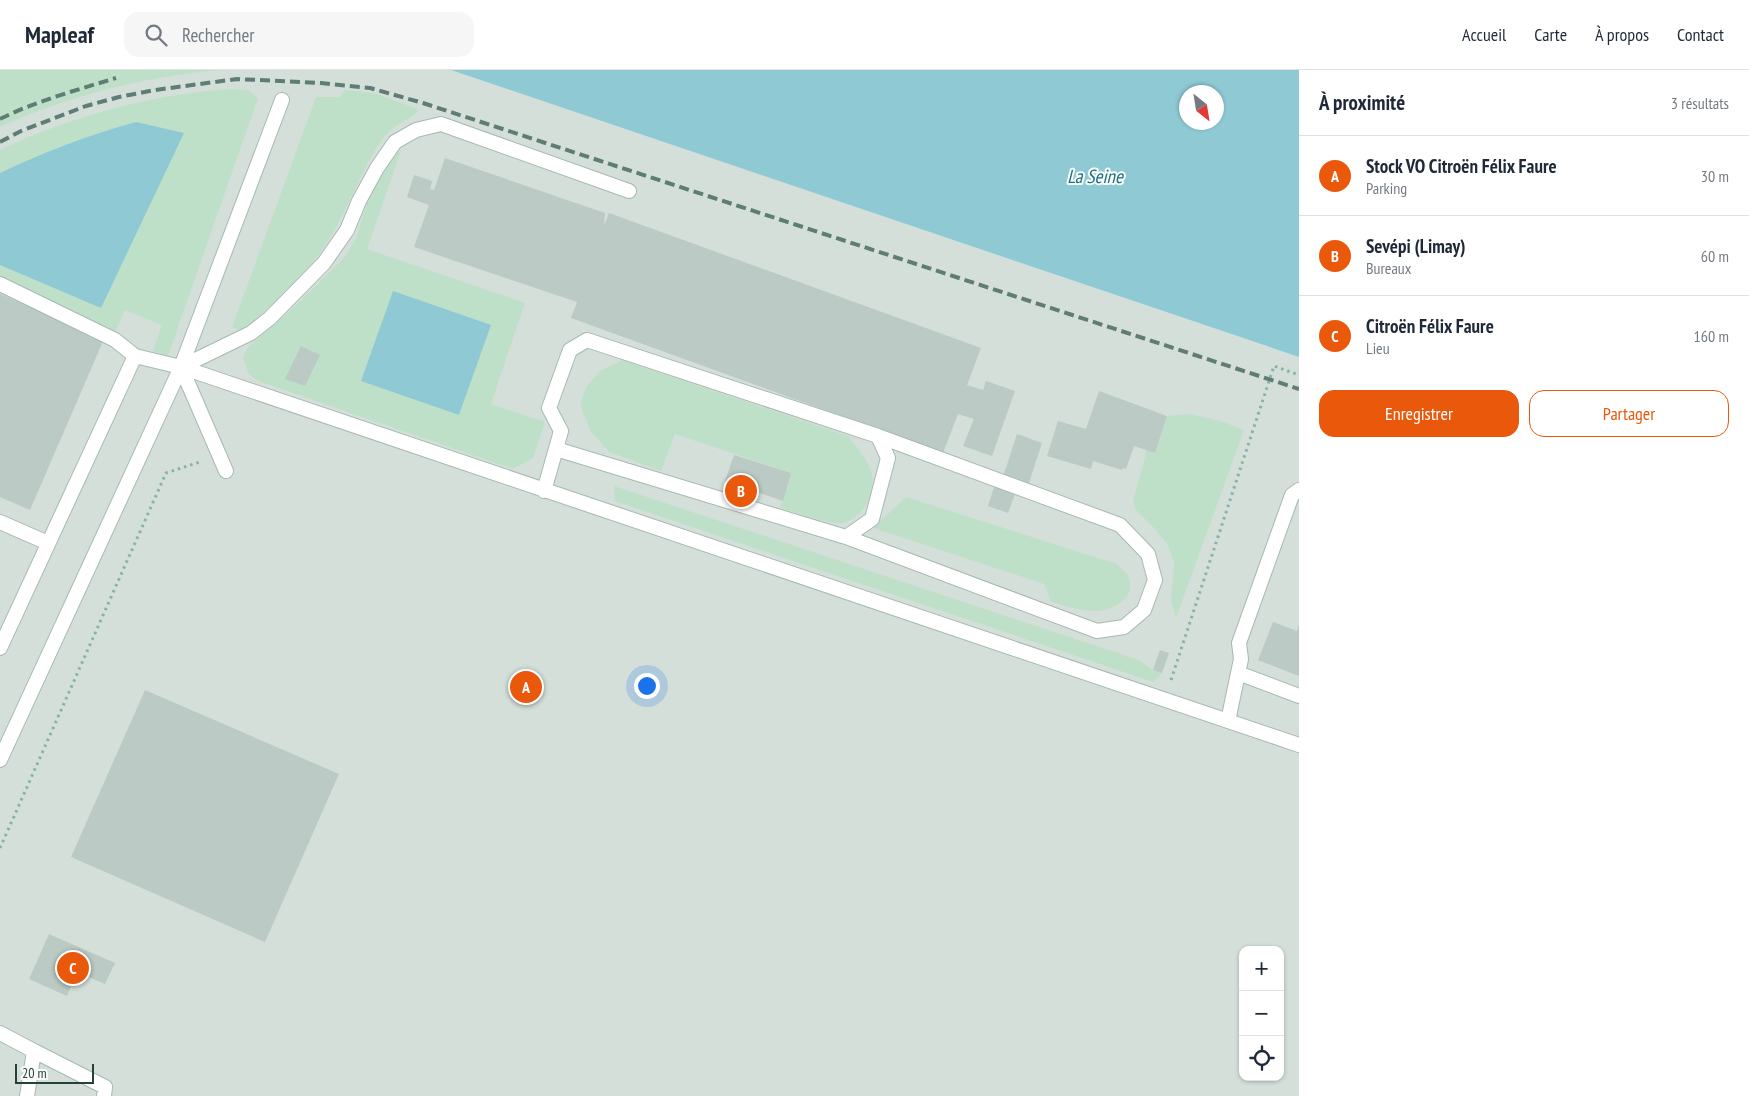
<!DOCTYPE html>
<html lang="fr">
<meta charset="utf-8">
<style>
body{margin:0;font-family:"PT Sans Narrow",sans-serif;background:#f6f6f7;color:#1f2937}
.controls{position:absolute;right:15px;bottom:15px;display:grid;overflow:hidden;border-radius:10px;box-shadow:0 1px 4px #0004}
.controls button{width:45px;height:45px;display:grid;place-items:center;padding:0;border:0;border-bottom:1px solid #e0e1e3;background:#fff;color:#1f2937;font:25px sans-serif}
.compass{position:absolute;left:1179px;top:15px;width:45px;height:45px;border-radius:50%;background:#fff;box-shadow:0 1px 4px #0004;rotate:150deg}
.scale{position:absolute;left:15px;bottom:12px;width:79px;box-sizing:border-box;padding-left:5px;border:2px solid #24423a;border-top:0;font-size:14px;line-height:18px;white-space:nowrap;color:#24423a;-webkit-text-stroke:4px #f7fbf9;paint-order:stroke}
.you{position:absolute;left:646px;top:615px;width:18px;height:18px;margin:-12px;border:4px solid #fff;border-radius:50%;background:#1a73e8;box-shadow:0 0 0 8px #1a73e833}
.badge{display:grid;place-items:center;width:32px;height:32px;border-radius:50%;background:#ea580c;color:#fff;font-size:16px;font-weight:700}
.pin{position:absolute;translate:-50% -50%;border:2px solid #fff;box-shadow:0 1px 5px #0006}
.list{margin:0;padding:0;list-style:none}
h2{display:flex;justify-content:space-between;align-items:center;height:65px;margin:0;padding:0 20px;font-size:21px}
h2 small{font-size:16px;font-weight:400;color:#747a83}
.list li{display:grid;grid-template-columns:32px 1fr auto;gap:15px;align-items:center;box-sizing:border-box;height:80px;padding:0 20px;border-top:1px solid #e0e1e3}
.list b{display:block;font-size:19px;white-space:nowrap}
.list p{margin:0;font-size:16px;white-space:nowrap;color:#747a83}
.list em{font-size:16px;font-style:normal;color:#747a83}
.actions{display:flex;gap:10px;padding:15px 20px}
.actions a{flex:1;padding:11px 0;border:1px solid #ea580c;border-radius:15px;text-align:center;font-size:18px;color:#ea580c}
.actions .main{background:#ea580c;color:#fff}
.icon{flex:none;width:28px;height:28px;fill:none;stroke:currentColor;stroke-width:2;stroke-linecap:round;stroke-linejoin:round}
.map{position:relative;flex:none;width:1299px;height:1026px;overflow:hidden}
header{display:flex;align-items:center;gap:30px;box-sizing:border-box;height:70px;padding:0 25px;background:#fff;border-bottom:1px solid #e0e1e3}
header strong{font-size:24px}
nav{display:flex;gap:28px;margin-inline-start:auto;font-size:18px}
.search{width:350px;height:45px;background:#f6f6f7;display:flex;align-items:center;gap:12px;box-sizing:border-box;padding:0 18px;border-radius:15px;color:#747a83;font-size:19px}
main{display:flex}
aside{flex:1;background:#fff}
.map>svg:first-child{display:block}
.built{fill:#d4dfda;fill-rule:evenodd}
.green{fill:#bfe0c8}
.water{fill:#8ec9d4;fill-rule:evenodd}
.building{fill:#bbcac4}
.lines{fill:none;stroke-linecap:round;stroke-linejoin:round}
.lane-casing{stroke:#a8b8b2;stroke-width:16}
.path{stroke:#86b3a5;stroke-width:3;stroke-dasharray:2.5 4;stroke-linecap:butt}
.lane{stroke:#fff;stroke-width:14}
.rail{stroke:#5f7d75;stroke-width:4;stroke-dasharray:10 5;stroke-linecap:butt}
.labels{text-anchor:middle;dominant-baseline:central;stroke-width:4;stroke-linejoin:round;paint-order:stroke}
.water-label{font-size:19px;font-style:italic;fill:#1c6f80;stroke:#f7fbf9}
</style>
<header>
<strong>Mapleaf</strong>
<div class="search"><svg class="icon" aria-label="search" viewBox="0 0 24 24"><circle cx="10" cy="10" r="6"/><path d="M15 15l6 6"/></svg>Rechercher</div>
<nav><a>Accueil</a><a>Carte</a><a>À propos</a><a>Contact</a></nav>
</header>
<main>
<div class="map">
<svg width="1299" height="1026" viewBox="0 0 1299 1026">
<rect width="100%" height="100%" fill="#e6efeb"/>
<!-- built -->
<path class="built" d="M 0,0 L 451,0 L 1299,287 L 1299,1026 L 0,1026 ZM 1243,880 L 1280,880 L 1280,1007 L 1243,1007 Z"/>
<!-- green -->
<path class="green" d="M 0,0 L 218,0 C 144,7 68,26 0,57 Z
M 229,19 L 248,20 L 258,28 L 168,286 L 153,281 L 162,255 L 125,240 L 115,262 L 0,209 L 0,80 C 72,46 149,25 229,19 Z
M 344,20 L 374,23 L 418,39 C 414,48 408,48 401,53 C 394,57 386,64 381,71 C 360,102 349,138 329,169 C 307,205 274,234 242,261 L 232,257 L 316,27 L 340,27 Z
M 402,78 L 367,179 L 525,233 L 491,334 L 545,352 L 533,388 L 513,399 L 258,311 L 248,303 L 243,288 L 248,277 L 288,243 L 344,188 L 356,169 L 368,129 L 382,100 Z
M 623,290 L 848,366 C 856,376 870,392 872,405 C 875,425 863,447 843,453 C 832,456 792,441 780,438 L 791,403 L 675,364 L 661,401 L 609,382 L 590,360 L 580,335 L 586,317 L 600,301 Z
M 1189,344 L 1221,351 L 1244,360 L 1176,548 L 1171,531 L 1174,492 L 1167,474 L 1153,457 L 1136,440 L 1133,431 L 1147,380 L 1155,383 L 1167,346 Z
M 614,416 L 1139,590 L 1153,600 L 1162,603 L 1153,612 L 615,431 Z
M 906,427 L 1117,494 C 1120,498 1126,502 1128,506 C 1138,528 1112,542 1093,541 C 1080,541 1064,535 1051,532 L 1044,514 L 873,458 Z"/>
<!-- water -->
<path class="water" d="M 451,0 L 1299,0 L 1299,287 ZM 1186,22 L 1216,22 L 1216,52 L 1186,52 Z
M 136,52 L 184,63 L 101,238 L 0,195 L 0,103 C 44,82 89,65 136,52 Z
M 393,221 L 491,255 L 459,345 L 361,311 Z"/>
<!-- building -->
<path class="building" d="M 445,88 L 605,143 L 604,156 L 609,143 L 981,278 L 967,315 L 983,320 L 986,311 L 1015,321 L 992,386 L 963,376 L 974,349 L 958,344 L 943,383 L 571,248 L 577,232 L 414,177 L 429,135 L 407,127 L 414,105 L 432,111 L 430,119 L 434,120 Z
M 0,224 L 104,269 L 30,440 L 0,427 Z
M 301,276 L 320,285 L 305,316 L 285,309 Z
M 1099,321 L 1167,346 L 1155,383 L 1134,376 L 1126,399 L 1123,398 L 1122,400 L 1093,391 L 1091,399 L 1047,386 L 1058,351 L 1086,359 Z
M 1017,364 L 1042,373 L 1027,419 L 1018,416 L 1008,443 L 988,436 L 997,408 L 1002,410 Z
M 734,385 L 791,403 L 783,431 L 725,411 Z
M 1273,552 L 1297,561 L 1299,555 L 1299,606 L 1258,590 Z
M 1160,580 L 1169,583 L 1162,603 L 1153,600 Z
M 145,620 L 339,704 L 265,872 L 71,787 Z
M 49,864 L 115,893 L 105,914 L 77,902 L 67,926 L 29,909 Z"/>
<g class="lines">
<!-- lane casing -->
<g class="lane-casing">
<path id="lane" d="M 0,214 L 115,270 L 135,286
M 181,297 L 251,263 L 270,248 L 324,193 L 347,160 L 359,131 L 377,98 L 395,72 L 416,60 L 441,54 L 629,121
M 181,297 L 226,401
M 544,421 L 561,361 L 549,338 L 570,280 L 587,270 L 878,366 L 888,388 L 872,449 L 846,467 L 556,379
M 0,452 L 48,473
M 846,467 L 1097,561 L 1124,557 L 1144,540 L 1155,510 L 1148,484 L 1120,455 L 878,366
M 0,578 L 135,286 L 181,297 L 1299,675
M 1238,603 L 1299,626
M 1228,651 L 1241,589 L 1239,573 L 1292,425 L 1299,420
M 0,690 L 181,297 L 282,30
M 0,963 L 34,981 L 27,1026
M 34,981 L 105,1017 L 104,1026"/>
</g>
<!-- path -->
<path class="path" d="M 1171,610 L 1274,296 L 1299,305
M 0,778 L 166,403 L 200,392"/>
<!-- lane -->
<use href="#lane" class="lane"/>
<!-- rail -->
<path class="rail" d="M 0,49 C 36,31 77,20 116,8
M 0,72 L 21,61 L 86,36 L 119,27 L 155,20 L 237,9 L 321,13 L 370,18 L 423,33 L 1299,319"/>
</g>
<g class="labels">
<!-- water labels -->
<g class="water-label">
<text x="1095" y="106">La Seine</text>
</g>
</g>
</svg>
<div class="controls">
<button>+</button>
<button>−</button>
<button><svg class="icon" aria-label="locate" viewBox="0 0 24 24"><circle cx="12" cy="12" r="6"/><path d="M12 2v4M12 18v4M2 12h4M18 12h4"/></svg></button>
</div>
<svg class="compass" viewBox="-18 -18 36 36"><path d="M0-13l5 13h-10z" fill="#e53935"/><path d="M0 13l5-13h-10z" fill="#747a83"/></svg>
<div class="scale">20 m</div>
<div class="you"></div>
<div class="pin badge" style="left:526px;top:617px">A</div>
<div class="pin badge" style="left:741px;top:421px">B</div>
<div class="pin badge" style="left:73px;top:898px">C</div>
</div>
<aside>
<h2>À proximité<small>3 résultats</small></h2>
<ul class="list">
<li><span class="badge">A</span><div><b>Stock VO Citroën Félix Faure</b><p>Parking</p></div><em>30 m</em></li>
<li><span class="badge">B</span><div><b>Sevépi (Limay)</b><p>Bureaux</p></div><em>60 m</em></li>
<li><span class="badge">C</span><div><b>Citroën Félix Faure</b><p>Lieu</p></div><em>160 m</em></li>
</ul>
<div class="actions"><a class="main">Enregistrer</a><a>Partager</a></div>
</aside>
</main>
